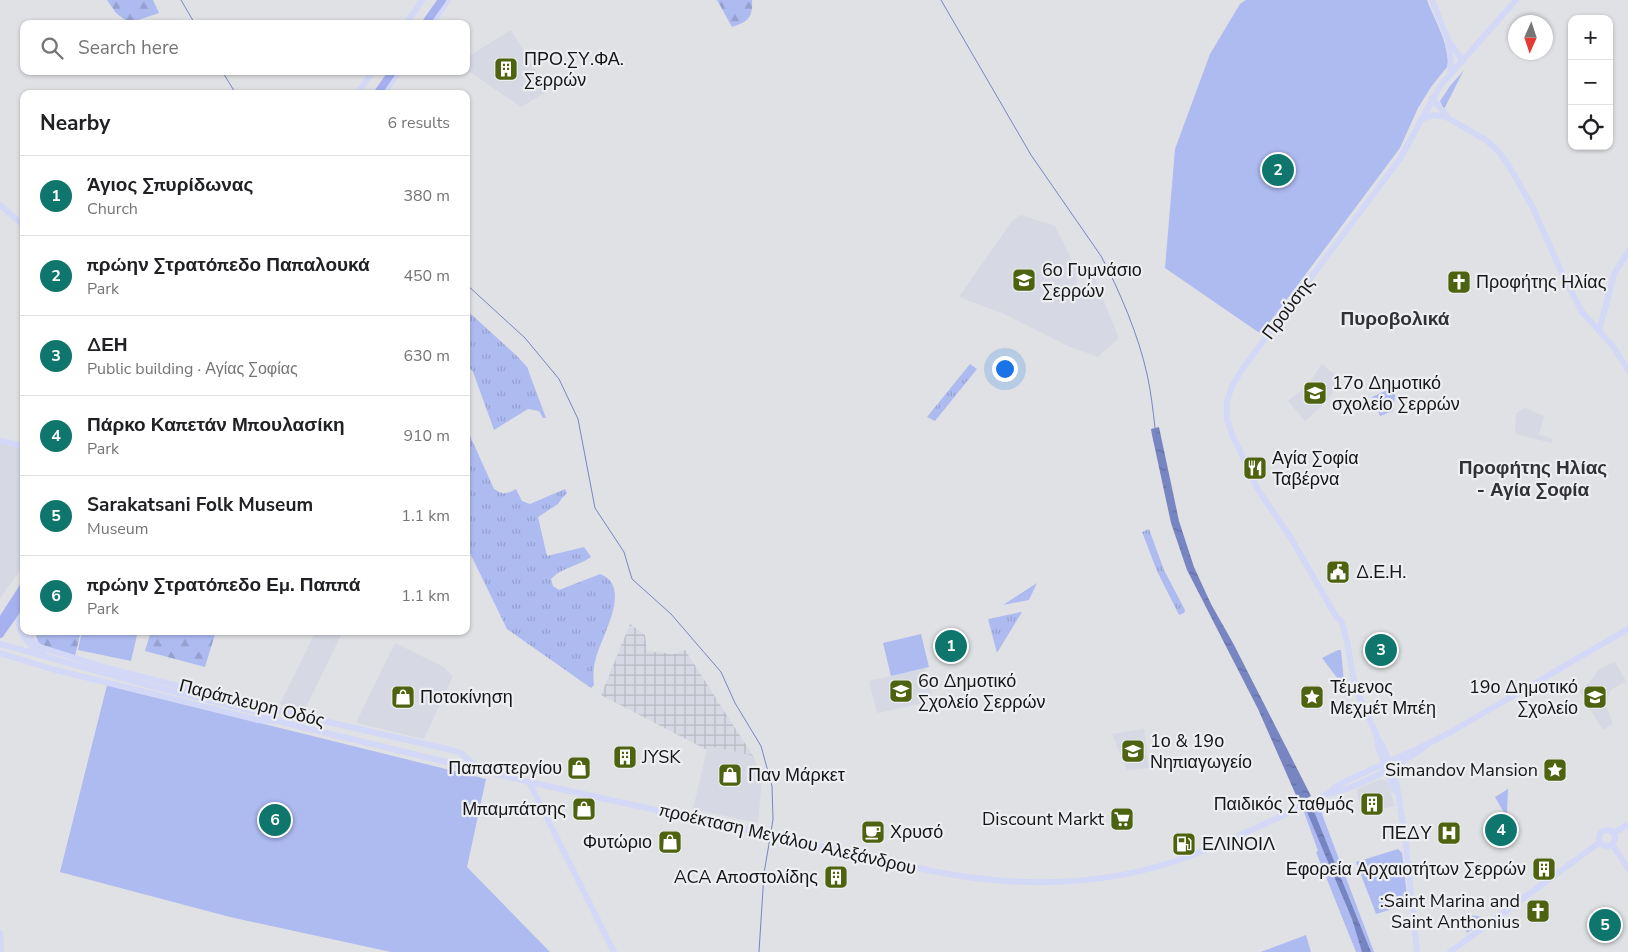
<!DOCTYPE html>
<meta charset="utf-8">
<style>
body{margin:0;font-family:"Nunito Sans",sans-serif;background:#f2f2f2;color:#202124}
.controls{position:absolute;right:15px;top:15px;display:grid;overflow:hidden;border-radius:10px;box-shadow:0 1px 4px #0004}
.controls button{width:45px;height:45px;display:grid;place-items:center;padding:0;border:0;border-bottom:1px solid #e0e0e0;background:#fff;color:#202124;font:25px sans-serif}
.compass{position:absolute;left:1508px;top:15px;width:45px;height:45px;border-radius:50%;background:#fff;box-shadow:0 1px 4px #0004;rotate:183deg}
.you{position:absolute;left:1004px;top:368px;width:18px;height:18px;margin:-12px;border:4px solid #fff;border-radius:50%;background:#1a73e8;box-shadow:0 0 0 8px #1a73e833}
.badge{display:grid;place-items:center;width:32px;height:32px;border-radius:50%;background:#0f766e;color:#fff;font-size:16px;font-weight:700}
.pin{position:absolute;translate:-50% -50%;border:2px solid #fff;box-shadow:0 1px 5px #0006}
.list{margin:0;padding:0;list-style:none}
h2{display:flex;justify-content:space-between;align-items:center;height:65px;margin:0;padding:0 20px;font-size:21px}
h2 small{font-size:16px;font-weight:400;color:#757577}
.list li{display:grid;grid-template-columns:32px 1fr auto;gap:15px;align-items:center;box-sizing:border-box;height:80px;padding:0 20px;border-top:1px solid #e0e0e0}
.list b{display:block;font-size:19px;white-space:nowrap}
.list p{margin:0;font-size:16px;white-space:nowrap;color:#757577}
.list em{font-size:16px;font-style:normal;color:#757577}
.icon{flex:none;width:28px;height:28px;fill:none;stroke:currentColor;stroke-width:2;stroke-linecap:round;stroke-linejoin:round}
.map{position:relative;flex:none;width:1628px;height:952px;overflow:hidden}
.search{position:absolute;background:#fff;box-shadow:0 1px 4px #0004;left:20px;top:20px;width:450px;height:55px;display:flex;align-items:center;gap:12px;box-sizing:border-box;padding:0 18px;border-radius:10px;color:#757577;font-size:19px}
.panel{position:absolute;background:#fff;box-shadow:0 1px 4px #0004;left:20px;top:90px;width:450px;height:545px;border-radius:10px}
.map>svg:first-child{display:block}
.built{fill:#d6d8e3}
.industrial{fill:url(#industrial-grid)}
.grass{fill:url(#grass-tufts)}
.forest{fill:url(#forest-firs)}
.park{fill:#aebbf1}
.water{fill:url(#water-ripples)}
.lines{fill:none;stroke-linecap:round;stroke-linejoin:round}
.stream{stroke:#7885c3;stroke-width:1}
.secondary{stroke:#d3d8f7;stroke-width:6}
.primary{stroke:#a7b1ef;stroke-width:8}
.labels{text-anchor:middle;dominant-baseline:central;stroke-width:4.5;stroke-linejoin:round;paint-order:stroke}
.poi-label{font-size:18px;fill:#161617;stroke:#edeef1;text-anchor:start}
.street-label{font-size:18px;fill:#161617;stroke:#edeef1}
.neighbourhood-label{font-size:19px;font-weight:bold;fill:#323235;stroke:#edeef1}
</style>
<div class="map">
<svg width="1628" height="952" viewBox="0 0 1628 952">
<defs>
<pattern id="industrial-grid" width="8" height="8" patternUnits="userSpaceOnUse" patternTransform="scale(1.25)"><rect width="8" height="8" fill="#d6d8e3"/><path d="M0 4h8M4 0v8" fill="none" stroke="#b7b9c2"/></pattern>
<pattern id="grass-tufts" width="24" height="20" patternUnits="userSpaceOnUse" patternTransform="scale(1.25)"><rect width="24" height="20" fill="#aebbf1"/><path d="M3 7l-1-3M5 7V3M7 7l1-3M15 17l-1-3M17 17v-4M19 17l1-3" fill="none" stroke="#95a0ce"/></pattern>
<pattern id="forest-firs" width="22" height="20" patternUnits="userSpaceOnUse" patternTransform="scale(1.25)"><rect width="22" height="20" fill="#aebbf1"/><path d="M5 1l3.5 6h-7zM16 11l3.5 6h-7z" fill="#95a0ce"/></pattern>
<pattern id="water-ripples" width="26" height="14" patternUnits="userSpaceOnUse" patternTransform="scale(1.25)"><rect width="26" height="14" fill="#7885c3"/><path d="M2 4q2-2 4 0t4 0M15 11q2-2 4 0t4 0" fill="none" stroke="#616c9d"/></pattern>
</defs>
<rect width="100%" height="100%" fill="#e0e1e4"/>
<!-- built -->
<path class="built" d="M 511,30 L 548,91 L 521,107 L 470,72 L 466,65 L 466,58 Z
M 1021,215 L 1055,226 L 1077,270 L 1077,290 L 1093,277 L 1095,279 L 1119,338 L 1098,357 L 1068,346 L 1002,313 L 959,297 L 1012,221 Z
M 1322,364 L 1342,381 L 1325,403 L 1305,421 L 1288,401 L 1307,386 Z
M 1525,408 L 1544,416 L 1539,434 L 1553,439 L 1552,443 L 1515,434 L 1516,413 Z
M 0,440 L 24,446 L 24,565 L 0,598 Z
M 316,631 L 343,631 L 304,711 L 280,704 Z
M 395,643 L 444,667 L 453,676 L 424,739 L 356,723 Z
M 1615,662 L 1626,681 L 1611,690 L 1605,704 L 1613,724 L 1603,730 L 1579,691 L 1591,681 L 1599,669 Z
M 925,668 L 933,701 L 877,713 L 869,681 Z
M 1144,729 L 1149,768 L 1127,770 L 1112,734 Z
M 716,747 L 753,756 L 762,777 L 758,823 L 693,809 L 707,750 Z
M 1380,779 L 1385,780 L 1388,783 L 1395,806 L 1363,814 L 1356,790 Z"/>
<!-- industrial -->
<path class="industrial" d="M 630,624 L 645,635 L 647,651 L 675,654 L 685,650 L 753,756 L 716,747 L 707,750 L 601,695 Z"/>
<!-- grass -->
<path class="grass" d="M 1464,70 L 1444,109 L 1440,101 L 1450,86 Z
M 471,314 L 518,357 L 527,367 L 546,418 L 543,418 L 539,411 L 528,409 L 494,430 L 473,372 L 466,363 L 466,318 Z
M 970,364 L 977,369 L 935,421 L 927,417 Z
M 466,427 L 494,489 C 503,495 507,494 516,489 L 522,501 L 530,504 L 565,489 L 567,493 L 562,498 L 558,504 L 538,517 L 547,556 L 584,547 L 591,557 C 579,566 562,567 551,579 L 553,586 L 559,590 L 600,574 C 633,586 602,635 596,658 C 593,667 593,675 594,685 L 591,688 L 507,629 L 466,545 Z
M 1149,529 L 1164,570 L 1185,610 L 1184,613 L 1179,615 L 1157,571 L 1142,532 Z
M 1037,583 L 1029,600 L 1003,605 Z
M 1021,612 L 1022,612 L 997,653 L 988,619 Z"/>
<!-- forest -->
<path class="forest" d="M 107,0 L 153,0 L 159,13 L 129,23 L 116,13 Z
M 717,0 L 752,0 C 753,18 748,22 732,27 Z
M 35,631 L 81,631 L 75,656 L 39,644 L 35,633 Z
M 151,631 L 216,631 L 205,667 L 145,651 Z"/>
<!-- park -->
<path class="park" d="M 1246,0 L 1427,0 C 1433,17 1452,49 1447,67 L 1431,87 L 1418,108 L 1400,148 L 1261,334 L 1165,268 L 1175,149 L 1210,54 L 1240,4 Z
M 1394,387 L 1396,388 L 1393,411 L 1380,416 L 1372,397 Z
M 82,631 L 138,631 L 131,661 L 78,650 Z
M 921,634 L 929,667 L 891,676 L 883,643 Z
M 1338,650 L 1341,650 L 1344,682 L 1341,683 L 1322,658 Z
M 107,685 L 486,779 L 467,867 L 550,952 L 391,952 L 230,917 L 60,872 Z
M 1508,789 L 1507,816 L 1506,816 L 1495,797 Z
M 1319,806 L 1374,952 L 1356,952 L 1316,852 L 1318,851 L 1304,812 Z
M 1499,821 L 1510,839 L 1498,848 Z
M 1398,849 L 1402,853 L 1408,904 L 1376,914 L 1356,862 Z
M 1462,914 L 1483,917 L 1483,921 L 1467,933 Z
M 1306,935 L 1311,952 L 1261,952 Z"/>
<!-- water -->
<path class="water" d="M 1159,427 L 1179,521 L 1194,567 L 1211,604 L 1233,643 L 1311,796 L 1299,802 L 1258,709 L 1187,570 L 1171,523 L 1152,435 L 1151,429 Z
M 1313,809 L 1371,952 L 1362,952 L 1352,919 L 1307,812 Z"/>
<g class="lines">
<!-- stream -->
<path class="stream" d="M 181,0 L 195,24
M 941,0 L 1031,155 L 1101,256 C 1119,289 1139,337 1147,374 C 1151,392 1153,410 1155,428
M 222,71 L 236,94
M 466,284 L 525,338 L 559,379 L 578,419 L 595,508 L 624,552 L 632,579 L 671,614 L 721,672 L 735,703 L 761,746 L 772,786 L 773,819 L 771,832
M 759,952 L 764,873 L 770,838"/>
<!-- secondary -->
<path class="secondary" d="M 1432,0 L 1448,40 L 1463,61
M 406,24 L 422,0
M 432,24 L 448,0
M 1448,44 L 1451,61 L 1450,74
M 357,94 L 373,71
M 384,94 L 399,71
M 1432,98 L 1447,116
M 1422,119 L 1434,115 L 1446,117 L 1486,140 L 1499,152 L 1512,171 L 1533,208 L 1561,271 L 1582,312 L 1612,345 L 1628,370
M 0,205 L 24,226
M 1599,331 L 1614,274 L 1628,252
M 0,441 L 24,446
M 18,608 C 16,631 25,643 44,655
M 27,631 L 33,642 L 40,647 L 107,668 L 246,703 L 451,750 L 461,753 L 479,769
M 0,644 L 147,685 L 260,713 L 281,722 L 529,782 L 932,871 C 1012,887 1097,887 1176,861 C 1228,843 1279,817 1329,793 C 1350,792 1409,760 1427,745
M 0,653 L 52,669 L 258,720 L 275,721
M 1378,740 L 1378,747 L 1394,790
M 529,782 L 614,952
M 1329,793 L 1335,787 L 1342,783 C 1378,766 1416,751 1451,732 L 1628,629
M1599 838a8 8 0 1 1 16 0a8 8 0 1 1-16 0Z
M 1613,833 L 1628,825
M 1612,844 L 1628,869
M 0,933 L 1,952
M 1417,952 L 1406,844 L 1397,786 L 1384,748 L 1378,739 L 1355,686 L 1347,642 L 1341,620 L 1337,618 L 1291,538 L 1257,488 L 1232,434 L 1227,419 L 1227,401 L 1232,386 L 1243,368 L 1400,159 L 1440,86 L 1516,0
M 1450,952 L 1600,842"/>
<!-- primary -->
<path class="primary" d="M 425,24 L 442,0
M 377,94 L 393,71
M 0,623 L 24,586
M 0,634 L 24,600"/>
</g>
<!-- icons -->
<defs>
<g id="building-square" transform="scale(1.25)"><rect x="-9" y="-9" width="18" height="18" rx="4" fill="#4e630f" stroke="#edeef1"/><path d="M-4-6H4V6H1V3H-1V6H-4ZM-2.5-4.3h1.7v1.8h-1.7ZM.8-4.3h1.7v1.8H.8ZM-2.5-1h1.7V.8h-1.7ZM.8-1h1.7V.8H.8Z" fill="#fff"/></g>
<g id="school-square" transform="scale(1.25)"><rect x="-9" y="-9" width="18" height="18" rx="4" fill="#4e630f" stroke="#edeef1"/><path d="M0-5L7-2L0 1L-7-2ZM-4 1L0 2.5L4 1V4Q0 6-4 4Z" fill="#fff"/></g>
<g id="church-square" transform="scale(1.25)"><rect x="-9" y="-9" width="18" height="18" rx="4" fill="#4e630f" stroke="#edeef1"/><path d="M-1.2-6h2.4v3.5h3.3v2.4h-3.3V6h-2.4V-.1h-3.3v-2.4h3.3Z" fill="#fff"/></g>
<g id="restaurant-square" transform="scale(1.25)"><rect x="-9" y="-9" width="18" height="18" rx="4" fill="#4e630f" stroke="#edeef1"/><path d="M-5-6h1v4h1v-4h1v4h1v-4h1v5L-1.5 .5V6h-2V.5L-5-1ZM5-6V6H3V1.5H1.5Q1.5-4 5-6Z" fill="#fff"/></g>
<g id="civic-square" transform="scale(1.25)"><rect x="-9" y="-9" width="18" height="18" rx="4" fill="#4e630f" stroke="#edeef1"/><path d="M-.6-6.5H3V-4.5H.6V-3L4-1V1h2V6H-6V1h2V-1L-.6-3ZM-1.2 2.5V6h2.4V2.5Z" fill="#fff"/></g>
<g id="shop-square" transform="scale(1.25)"><rect x="-9" y="-9" width="18" height="18" rx="4" fill="#4e630f" stroke="#edeef1"/><path d="M-5-2.5h2.3a2.7 3.5 0 0 1 5.4 0H5L5.5 6h-11ZM-1.5-2.5h3a1.5 2.3 0 0 0-3 0Z" fill="#fff"/></g>
<g id="sight-square" transform="scale(1.25)"><rect x="-9" y="-9" width="18" height="18" rx="4" fill="#4e630f" stroke="#edeef1"/><path d="M0-6L1.8-2.2L6-1.7L2.9 1.2L3.7 5.4L0 3.3L-3.7 5.4L-2.9 1.2L-6-1.7L-1.8-2.2Z" fill="#fff"/></g>
<g id="supermarket-square" transform="scale(1.25)"><rect x="-9" y="-9" width="18" height="18" rx="4" fill="#4e630f" stroke="#edeef1"/><path d="M-6-5.5h2.5l.6 2H6L4.5 2H-2.5L-4.4-4H-6ZM-1.5 3.2a1.3 1.3 0 1 0 .1 0ZM3 3.2a1.3 1.3 0 1 0 .1 0Z" fill="#fff"/></g>
<g id="cafe-square" transform="scale(1.25)"><rect x="-9" y="-9" width="18" height="18" rx="4" fill="#4e630f" stroke="#edeef1"/><path d="M-5.5-4.5H6V0H3Q3 3.5 0 3.5H-2.5Q-5.5 3.5-5.5 0ZM3-3.2v2h1.7v-2ZM-6 4.5H4V6H-6Z" fill="#fff"/></g>
<g id="hospital-square" transform="scale(1.25)"><rect x="-9" y="-9" width="18" height="18" rx="4" fill="#4e630f" stroke="#edeef1"/><path d="M-5-5h3v3.5h4V-5h3V5h-3V1.5h-4V5h-3Z" fill="#fff"/></g>
<g id="fuel-square" transform="scale(1.25)"><rect x="-9" y="-9" width="18" height="18" rx="4" fill="#4e630f" stroke="#edeef1"/><path d="M-5.5-6h7V0h2V4h1.3V-2.5L3-4.5l.8-.8L6-3V5H2.5V1h-1V6h-7ZM-4.2-4.7v3.2H.2V-4.7Z" fill="#fff"/></g>
</defs>
<g fill-rule="evenodd">
<use href="#building-square" x="506" y="69"/>
<use href="#school-square" x="1024" y="280"/>
<use href="#church-square" x="1459" y="282"/>
<use href="#school-square" x="1315" y="393"/>
<use href="#restaurant-square" x="1255" y="468"/>
<use href="#civic-square" x="1338" y="572"/>
<use href="#school-square" x="901" y="691"/>
<use href="#shop-square" x="403" y="697"/>
<use href="#sight-square" x="1312" y="697"/>
<use href="#school-square" x="1595" y="697"/>
<use href="#school-square" x="1133" y="751"/>
<use href="#building-square" x="625" y="757"/>
<use href="#shop-square" x="579" y="768"/>
<use href="#sight-square" x="1555" y="770"/>
<use href="#shop-square" x="730" y="775"/>
<use href="#building-square" x="1372" y="804"/>
<use href="#shop-square" x="584" y="809"/>
<use href="#supermarket-square" x="1122" y="819"/>
<use href="#cafe-square" x="873" y="832"/>
<use href="#hospital-square" x="1449" y="833"/>
<use href="#shop-square" x="670" y="842"/>
<use href="#fuel-square" x="1184" y="844"/>
<use href="#building-square" x="1544" y="869"/>
<use href="#building-square" x="836" y="877"/>
<use href="#church-square" x="1538" y="911"/>
</g>
<g class="labels">
<!-- poi labels -->
<g class="poi-label">
<text x="524" y="59">ΠΡΟ.ΣΥ.ΦΑ.<tspan x="524" dy="21">Σερρών</tspan></text>
<text x="1042" y="270">6ο Γυμνάσιο<tspan x="1042" dy="21">Σερρών</tspan></text>
<text x="1476" y="282">Προφήτης Ηλίας</text>
<text x="1332" y="383">17ο Δημοτικό<tspan x="1332" dy="21">σχολείο Σερρών</tspan></text>
<text x="1272" y="458">Αγία Σοφία<tspan x="1272" dy="21">Ταβέρνα</tspan></text>
<text x="1356" y="572">Δ.Ε.Η.</text>
<text x="918" y="681">6ο Δημοτικό<tspan x="918" dy="21">Σχολείο Σερρών</tspan></text>
<text x="1330" y="687">Τέμενος<tspan x="1330" dy="21">Μεχμέτ Μπέη</tspan></text>
<text x="1578" y="687" text-anchor="end">19ο Δημοτικό<tspan x="1578" dy="21">Σχολείο</tspan></text>
<text x="420" y="697">Ποτοκίνηση</text>
<text x="1150" y="741">1ο &amp; 19ο<tspan x="1150" dy="21">Νηπιαγωγείο</tspan></text>
<text x="642" y="757">JYSK</text>
<text x="562" y="768" text-anchor="end">Παπαστεργίου</text>
<text x="1538" y="770" text-anchor="end">Simandov Mansion</text>
<text x="748" y="775">Παν Μάρκετ</text>
<text x="1354" y="804" text-anchor="end">Παιδικός Σταθμός</text>
<text x="566" y="809" text-anchor="end">Μπαμπάτσης</text>
<text x="1104" y="819" text-anchor="end">Discount Markt</text>
<text x="890" y="832">Χρυσό</text>
<text x="1432" y="833" text-anchor="end">ΠΕΔΥ</text>
<text x="652" y="842" text-anchor="end">Φυτώριο</text>
<text x="1202" y="844">ΕΛΙΝΟΙΛ</text>
<text x="1526" y="869" text-anchor="end">Εφορεία Αρχαιοτήτων Σερρών</text>
<text x="818" y="877" text-anchor="end">ACA Αποστολίδης</text>
<text x="1520" y="901" text-anchor="end">:Saint Marina and<tspan x="1520" dy="21">Saint Anthonius</tspan></text>
</g>
<!-- street labels -->
<g class="street-label">
<text transform="translate(1288 308) rotate(-53)">Προύσης</text>
<text transform="translate(252 703) rotate(14)">Παράπλευρη Οδός</text>
<text transform="translate(788 839) rotate(13)">προέκταση Μεγάλου Αλεξάνδρου</text>
</g>
<!-- neighbourhood labels -->
<g class="neighbourhood-label">
<text x="1395" y="319">Πυροβολικά</text>
<text x="1533" y="468">Προφήτης Ηλίας<tspan x="1533" dy="22">- Αγία Σοφία</tspan></text>
</g>
</g>
</svg>
<div class="controls">
<button>+</button>
<button>−</button>
<button><svg class="icon" aria-label="locate" viewBox="0 0 24 24"><circle cx="12" cy="12" r="6"/><path d="M12 2v4M12 18v4M2 12h4M18 12h4"/></svg></button>
</div>
<svg class="compass" viewBox="-18 -18 36 36"><path d="M0-13l5 13h-10z" fill="#e53935"/><path d="M0 13l5-13h-10z" fill="#757577"/></svg>
<div class="you"></div>
<div class="pin badge" style="left:951px;top:646px">1</div>
<div class="pin badge" style="left:1278px;top:170px">2</div>
<div class="pin badge" style="left:1381px;top:650px">3</div>
<div class="pin badge" style="left:1501px;top:830px">4</div>
<div class="pin badge" style="left:1605px;top:925px">5</div>
<div class="pin badge" style="left:275px;top:820px">6</div>
<div class="search"><svg class="icon" aria-label="search" viewBox="0 0 24 24"><circle cx="10" cy="10" r="6"/><path d="M15 15l6 6"/></svg>Search here</div>
<section class="panel">
<h2>Nearby<small>6 results</small></h2>
<ul class="list">
<li><span class="badge">1</span><div><b>Άγιος Σπυρίδωνας</b><p>Church</p></div><em>380 m</em></li>
<li><span class="badge">2</span><div><b>πρώην Στρατόπεδο Παπαλουκά</b><p>Park</p></div><em>450 m</em></li>
<li><span class="badge">3</span><div><b>ΔΕΗ</b><p>Public building · Αγίας Σοφίας</p></div><em>630 m</em></li>
<li><span class="badge">4</span><div><b>Πάρκο Καπετάν Μπουλασίκη</b><p>Park</p></div><em>910 m</em></li>
<li><span class="badge">5</span><div><b>Sarakatsani Folk Museum</b><p>Museum</p></div><em>1.1 km</em></li>
<li><span class="badge">6</span><div><b>πρώην Στρατόπεδο Εμ. Παππά</b><p>Park</p></div><em>1.1 km</em></li>
</ul>
</section>
</div>
